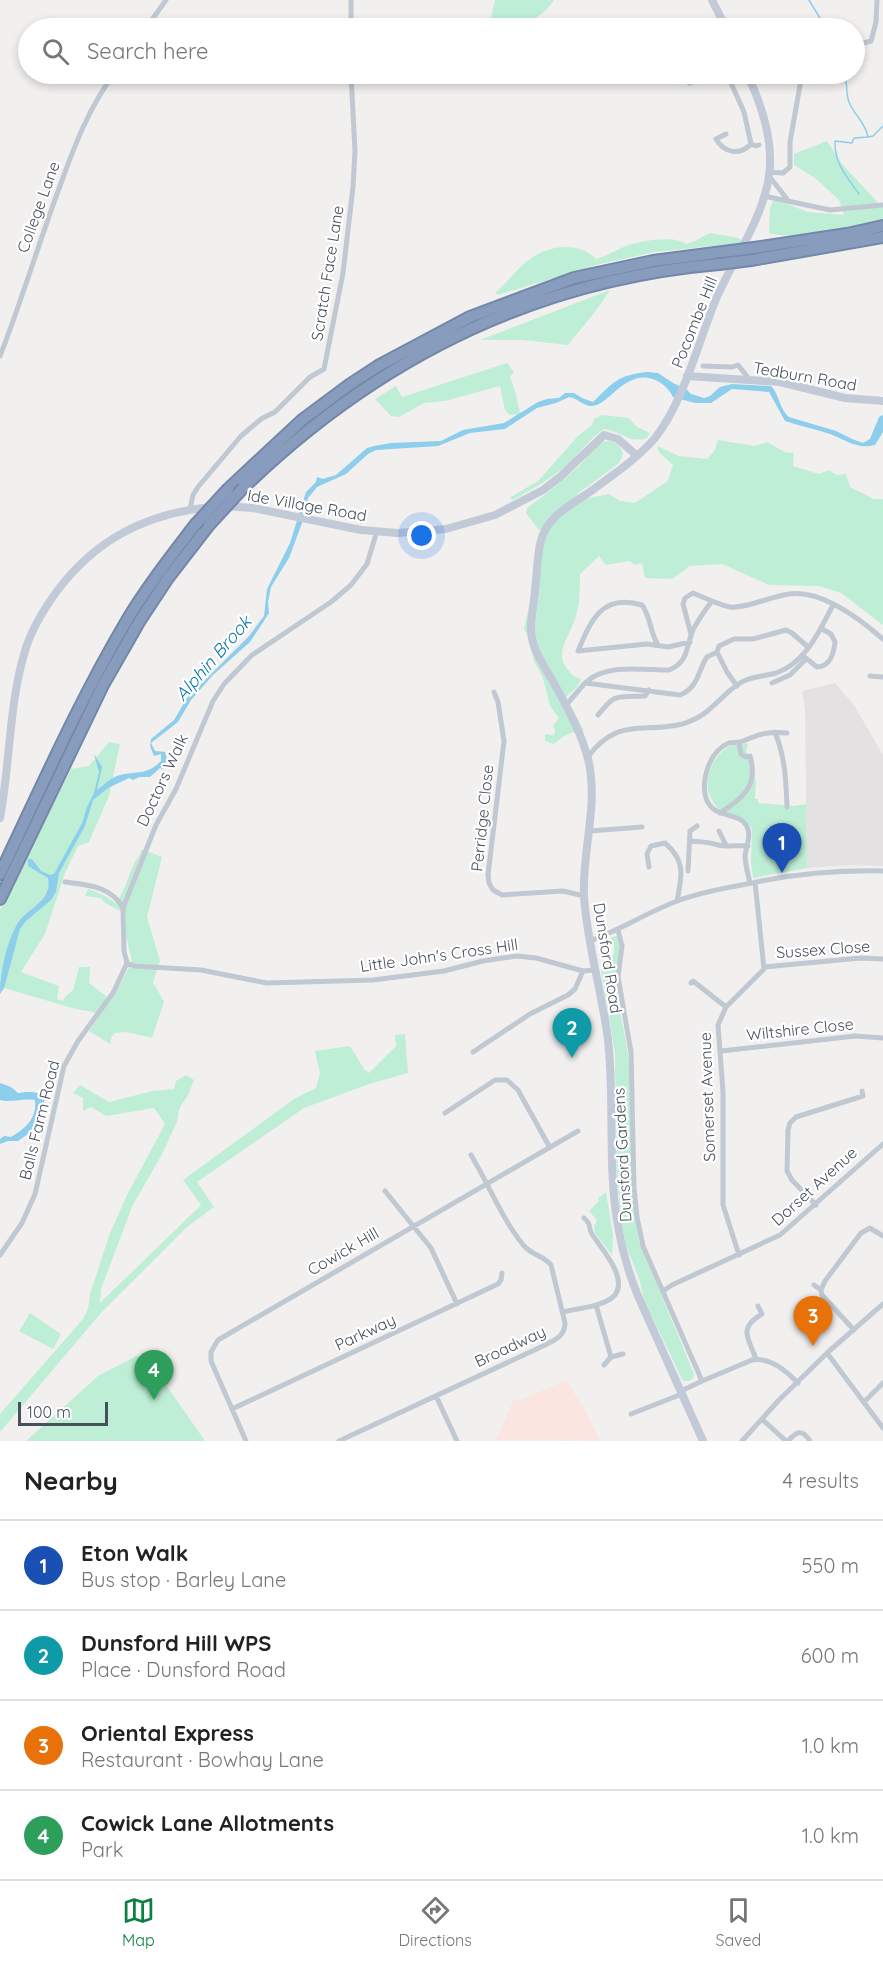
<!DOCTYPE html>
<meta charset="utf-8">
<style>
body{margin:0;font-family:Quicksand,sans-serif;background:#f6f6f6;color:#222}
.scale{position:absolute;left:18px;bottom:15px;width:90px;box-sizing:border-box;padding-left:6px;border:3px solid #47505d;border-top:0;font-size:16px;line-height:21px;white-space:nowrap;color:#47505d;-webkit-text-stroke:4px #fff;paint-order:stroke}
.you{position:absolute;left:422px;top:536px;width:21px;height:21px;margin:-15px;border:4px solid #fff;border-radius:50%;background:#1a73e8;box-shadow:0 0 0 9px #1a73e833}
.badge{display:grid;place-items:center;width:39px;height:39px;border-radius:50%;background:#0b8043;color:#fff;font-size:20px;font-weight:700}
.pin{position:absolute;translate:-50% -50px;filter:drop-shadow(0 2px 3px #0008)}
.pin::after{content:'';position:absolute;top:32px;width:21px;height:18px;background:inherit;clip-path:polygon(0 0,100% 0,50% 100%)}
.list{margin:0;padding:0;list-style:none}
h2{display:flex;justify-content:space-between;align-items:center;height:78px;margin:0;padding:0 24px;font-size:26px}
h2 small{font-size:20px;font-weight:400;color:#767676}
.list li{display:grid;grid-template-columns:39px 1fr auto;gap:18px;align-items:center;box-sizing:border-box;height:90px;padding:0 24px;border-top:2px solid #e0e0e0}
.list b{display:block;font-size:22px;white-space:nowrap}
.list p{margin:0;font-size:20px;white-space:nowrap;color:#767676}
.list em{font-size:20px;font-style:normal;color:#767676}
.icon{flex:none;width:33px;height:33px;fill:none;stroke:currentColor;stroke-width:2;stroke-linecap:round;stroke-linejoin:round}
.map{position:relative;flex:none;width:883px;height:1441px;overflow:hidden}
.search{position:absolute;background:#fff;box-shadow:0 3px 9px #0003;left:18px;right:18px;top:18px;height:66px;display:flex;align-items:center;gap:15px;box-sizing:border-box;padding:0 21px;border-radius:33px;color:#767676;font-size:22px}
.sheet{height:438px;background:#fff}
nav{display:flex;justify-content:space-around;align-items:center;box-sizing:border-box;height:84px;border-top:2px solid #e0e0e0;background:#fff;font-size:16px;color:#767676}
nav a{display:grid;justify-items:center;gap:3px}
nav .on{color:#0b8043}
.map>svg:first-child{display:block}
.education{fill:#e3e1e1}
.medical{fill:#fbe5e0}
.green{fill:#beefd6}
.water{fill:#8cceeb}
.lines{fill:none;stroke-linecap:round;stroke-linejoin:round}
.stream{stroke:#8cceeb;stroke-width:1.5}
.highway-casing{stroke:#7387a9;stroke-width:14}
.street{stroke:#c0c8d1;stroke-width:5}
.secondary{stroke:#c2cad8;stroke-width:8}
.highway{stroke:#889cbd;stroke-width:10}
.highway-bridge-casing{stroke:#7387a9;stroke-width:14;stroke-linecap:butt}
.highway-bridge{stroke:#889cbd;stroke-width:10}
.labels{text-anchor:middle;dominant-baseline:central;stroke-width:4.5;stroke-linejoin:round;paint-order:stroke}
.street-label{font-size:16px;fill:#47505d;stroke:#fff}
.water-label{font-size:18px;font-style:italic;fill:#0e79a9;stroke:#fff}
</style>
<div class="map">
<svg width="883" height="1441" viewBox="0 0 883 1441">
<rect width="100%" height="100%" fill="#f2efef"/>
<!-- education -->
<path class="education" d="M 835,683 L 854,705 L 883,755 L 883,866 L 849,865 L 807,868 L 805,709 L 802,691 Z"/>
<!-- medical -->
<path class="medical" d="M 566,1380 L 585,1410 L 600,1441 L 496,1440 L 514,1399 L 521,1400 Z"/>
<!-- green -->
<path class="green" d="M 495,0 L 554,0 C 547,12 533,19 523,28 L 489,28 Z
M 827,141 L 842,164 L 883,208 L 883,221 C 854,228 796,241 769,233 L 770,208 L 773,201 L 779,201 L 808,212 L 844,215 L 839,200 L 815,178 L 794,165 L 794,154 Z
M 711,233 L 738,238 L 741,240 L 741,243 L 655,252 L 600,264 L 498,295 L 495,293 C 507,283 517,268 530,259 C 549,245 579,241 596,259 C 607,256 616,250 626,246 C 639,241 675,235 686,244 C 695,242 702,236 711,233 Z
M 610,290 C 598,310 582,327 568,345 L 522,340 L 480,340 Z
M 507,363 L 514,372 L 510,377 L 516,394 L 520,414 L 510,415 L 505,410 L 500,386 L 445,401 L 424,403 L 399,417 L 391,416 L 375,399 L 396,386 L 402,397 Z
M 602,415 L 629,418 L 637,427 L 650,433 L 647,438 C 630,444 620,431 604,429 C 589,439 579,454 566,466 C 550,479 531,490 513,500 L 509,498 L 538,481 L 578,436 L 592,425 L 594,419 Z
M 718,440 L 754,446 L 767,442 L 785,452 L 794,453 L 793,466 L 819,474 L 829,470 L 837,475 L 846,474 L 850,487 L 874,499 L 883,499 L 883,625 L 841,593 L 819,586 L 769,585 L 722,564 L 690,566 L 672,579 L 645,578 L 642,563 L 635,565 L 629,561 L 606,565 L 599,556 L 580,574 C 580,588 580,602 576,616 C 571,635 552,653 569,671 C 573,676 575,677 581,679 L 577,687 L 566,697 L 584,731 C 571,731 563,736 554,744 L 545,741 L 545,734 L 554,735 L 555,730 L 553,726 L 559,718 L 550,706 L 543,678 L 534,661 L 527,634 L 524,629 L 546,533 L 538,529 L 526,513 L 527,508 C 545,495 563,481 579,466 C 587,459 593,446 603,442 C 611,439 619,442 622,451 C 624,456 621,459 618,464 L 577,494 L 585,499 L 609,494 L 620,501 L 635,503 L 668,481 L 673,465 L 659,452 L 657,446 L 679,456 L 707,459 L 715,450 Z
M 109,742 L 120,744 L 109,796 L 89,842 L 78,846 L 65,873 L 45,934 L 21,972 L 59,986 L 57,999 L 63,1001 L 65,997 L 73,990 L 79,967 L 90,967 L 89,983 L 111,1000 L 132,962 L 126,935 L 126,914 L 105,903 L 101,898 L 85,896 L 88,889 L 103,895 L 116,903 L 123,891 L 135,861 L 138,858 L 142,849 L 162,857 L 147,917 L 160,961 L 153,982 L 164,1002 L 152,1038 L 126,1032 L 115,1033 L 112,1036 L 110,1044 L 89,1031 L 98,1018 L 94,1012 L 76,1009 L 4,988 L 0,992 L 0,910 L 71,769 L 89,766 Z
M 746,743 L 748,745 L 746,749 L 756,782 L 755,799 L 758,799 L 758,803 L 793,806 L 806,804 L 807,868 L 753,878 L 751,862 L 752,829 C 743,813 734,819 721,811 C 716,808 713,801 710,796 C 703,779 712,757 728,747 C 734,744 741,745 746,743 Z
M 615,936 L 618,936 C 622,954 615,971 616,989 C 619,1014 627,1039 629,1065 L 633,1200 L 639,1241 L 694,1374 L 693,1378 L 690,1381 L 683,1381 L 644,1300 L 639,1278 L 626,1246 L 620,1215 L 616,1157 L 615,1053 L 601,970 C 612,961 618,953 611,938 Z
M 405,1034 L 408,1073 L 369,1084 L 304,1108 L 197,1182 L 214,1207 L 187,1227 L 101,1313 L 0,1432 L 0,1414 L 83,1319 L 88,1309 L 90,1294 L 110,1233 L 127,1195 L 165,1124 L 154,1108 L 106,1116 L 91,1107 L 83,1111 L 83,1098 L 73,1093 L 80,1085 L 109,1102 L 153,1091 L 174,1089 L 176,1081 L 186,1075 L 194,1080 L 188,1095 L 179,1109 L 177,1122 L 162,1154 L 132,1207 L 101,1289 L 100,1303 L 201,1205 L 183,1180 L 294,1099 L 316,1088 L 320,1073 L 315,1051 L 350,1046 L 364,1069 L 369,1073 L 396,1046 L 395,1035 Z
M 606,1192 L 613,1235 L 612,1255 L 595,1233 L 594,1226 L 597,1220 L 589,1211 L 599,1201 L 598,1198 Z
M 30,1313 L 61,1334 L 53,1349 L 19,1331 Z
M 136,1356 L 142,1357 L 160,1376 L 205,1441 L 26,1441 L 98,1376 Z"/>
<!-- water -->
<path class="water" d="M 648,372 L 658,373 L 673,383 L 686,389 L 691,394 L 704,398 L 710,396 L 720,387 L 732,384 L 771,386 C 780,395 779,409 789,417 L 836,431 L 852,439 L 863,443 L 870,439 L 879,417 L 883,415 L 883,432 L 875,445 C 858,450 846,440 830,434 C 815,429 800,426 785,421 L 769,392 L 732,389 L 711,403 L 695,403 L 673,397 C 668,387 661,381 649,378 C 623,373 607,407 591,406 C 584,406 577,398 569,397 L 556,403 L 537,408 L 505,429 L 470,433 L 438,446 L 376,450 L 368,454 L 346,474 L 317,487 L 308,498 L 302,523 L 289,558 L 271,587 L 268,602 L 269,613 L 260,627 L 250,642 L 213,675 L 191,700 L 178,722 L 151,743 L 155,751 L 165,752 L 167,759 L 163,769 L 160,768 L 150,777 L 139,777 L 133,780 L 129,778 L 108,788 L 93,800 L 85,826 L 59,873 L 56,892 L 51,900 L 26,921 L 20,929 L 4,988 L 0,994 C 0,973 6,945 16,926 C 26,907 53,903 48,878 L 28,866 L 28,859 L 32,859 L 41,871 L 50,875 L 54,874 L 82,823 L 87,807 L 94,793 L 99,772 L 94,754 L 102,767 L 97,790 C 104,785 109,779 117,776 C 135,770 145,777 161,761 L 161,754 L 154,756 L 150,746 L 151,739 L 174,720 L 187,698 L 249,636 L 264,616 L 267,589 L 290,543 L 306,492 L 316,482 L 317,477 L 323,479 L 336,475 L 367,448 L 374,446 L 391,443 L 441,441 L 463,430 L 504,423 L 538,402 L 547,399 L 559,398 L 565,393 L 574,393 L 582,398 L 593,402 C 614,382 617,375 648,372 Z
M 0,1083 L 11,1087 L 18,1093 C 28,1092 38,1090 45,1098 L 40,1118 L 28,1134 L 18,1141 L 8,1141 L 0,1144 L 0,1139 L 4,1136 L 11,1137 C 25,1129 37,1119 35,1100 C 23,1098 11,1103 0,1100 Z"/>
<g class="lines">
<!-- stream -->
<path class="stream" d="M 809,0 L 826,28
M 843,74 C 849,83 845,92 849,102 C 854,115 866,123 868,137 L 854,138 L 852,143 L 835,141 C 834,163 847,177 859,194
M 868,137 L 873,136 L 883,126"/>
<!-- highway casing -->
<g class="highway-casing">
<path id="highway" d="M 754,248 L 847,234 L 883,226
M 751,260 L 883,237
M 243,488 C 377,358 533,280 719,264
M 228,489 L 302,420 L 349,385 L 378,366 L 470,317 L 574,278 L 653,261 L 723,252
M 0,874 C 41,788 80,699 129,617 C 148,585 172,555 195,525
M 0,899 L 103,685 L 139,622 L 168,578 L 209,525"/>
</g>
<!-- street -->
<path class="street" d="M 146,28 L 166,0
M 351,28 L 351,0
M 854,38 L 864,43 L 871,41 L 876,22 L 877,0
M 727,74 L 744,112 L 751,144 L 756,146 L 759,145
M 689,83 L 718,74
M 726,134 L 716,139 C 724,153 740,156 751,144
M 769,172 L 783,173 L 790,167 L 790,142 L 802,74
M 769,176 L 787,199
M 764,196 L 830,210 L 883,205
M 0,356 C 22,300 39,242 60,186 C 74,147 89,107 114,74
M 703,366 L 732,367 L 738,365 L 749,379
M 190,509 L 193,495 L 198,487 L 241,436 L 261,419 L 275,412 L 310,377 L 324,369 L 343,273 L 353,187 L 355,151 L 351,74
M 691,634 L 683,604 L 685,598 L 693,593 L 712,601
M 658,645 C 650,633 651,617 642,605 C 602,593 591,620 578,651 L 647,644 L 668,647 L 690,642
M 717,652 L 719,646 L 734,639 L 753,639 L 786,630 L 792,633 L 808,647
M 717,652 L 727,672 L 737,686
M 802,655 L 817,667 C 830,667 834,653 835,642 L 831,634 L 822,629
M 870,676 L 883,677
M 585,683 C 606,663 642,670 669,670 C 689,662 686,646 693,630 C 698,620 705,610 712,601 C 717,603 724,606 730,607 C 745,609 772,596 789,594 C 821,589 860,619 883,639
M 772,683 L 790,675 L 806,659
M 494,692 L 498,702 L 504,741 L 488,875 L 489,883 L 493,890 L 502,895 L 563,891 L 584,896
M 566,705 L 585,683 L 680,695 C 699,687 697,672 707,657 L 717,652
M 598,715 C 617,691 617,698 645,696 L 649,690
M 775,732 C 785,757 786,780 787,807
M 587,758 C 618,716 642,734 682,724 C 710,716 716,700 737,685 C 750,676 762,677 776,673 C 806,663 820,630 833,605
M 720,813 C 742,798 759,787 750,756 L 746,757 L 741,754 L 739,742
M 590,831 L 642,827
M 719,831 L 726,845
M 690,841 C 700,842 709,842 718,845 C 726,847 739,845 748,846
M 649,867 L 647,854 L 651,846 L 665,843 C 686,861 682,876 677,901
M 688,871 L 690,831 L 697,826
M 65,882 C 88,885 111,886 123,908
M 750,883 C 748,874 745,864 745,856 C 746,846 751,838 748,829 C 741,809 714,822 706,798 C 701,780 709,751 729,743 C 734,742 738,743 743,741 C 759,734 769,731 787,733
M 618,930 L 622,946 L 618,977 L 631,1052 L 634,1188 L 637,1217 L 643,1246 L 702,1381 L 681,1391
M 589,941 C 621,930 649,911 680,900 C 702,892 724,888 747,884 C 792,874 837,870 883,871
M 127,963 L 124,951 L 123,908 L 156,825 L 176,789 L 213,701 L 224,684 L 252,655 L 331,602 L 351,585 L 367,564 L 377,531
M 127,963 L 134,966 L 201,970 L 267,983 L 373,980 L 444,971 L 483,961 L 517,956 L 536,958 L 583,971 L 594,970
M 764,967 L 861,958 L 883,959
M 691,983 L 693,981 L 726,1007
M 721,1051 L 855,1036 L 883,1038
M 473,1052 L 530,1014 L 568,995 L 575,989 L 583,971
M 445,1113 L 495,1080 L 507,1080 L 518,1090 L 549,1146
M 385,1191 L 431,1248 L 457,1304
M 816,1205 L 792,1180 L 787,1171 L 788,1130 L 790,1123 L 796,1117 L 863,1096 L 862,1091
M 0,1255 L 22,1223 L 35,1194 L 64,1066 L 78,1041 L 113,993 L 127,963
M 739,1255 L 723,1205 L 723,1092 L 718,1025 L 726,1007 L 764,969 L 755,882
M 814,1285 L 821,1290 L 822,1295 L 854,1330
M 821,1290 L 825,1281 L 861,1233 L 870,1228 L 883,1236
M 663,1291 L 672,1285 L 780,1235 L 883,1144
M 596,1305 L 611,1357 L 623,1354
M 563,1312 C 578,1308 601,1307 613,1297 C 631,1280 600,1247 592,1234 C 587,1226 593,1226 584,1218
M 827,1353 L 883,1428
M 756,1359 C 748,1337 738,1328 762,1314 L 758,1306
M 604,1365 L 611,1357
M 702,1381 L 752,1360 C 771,1357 786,1371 798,1383
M 436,1396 L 457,1441
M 864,1402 L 883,1383
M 232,1409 L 498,1284 L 501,1280 L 502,1273
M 631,1414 L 682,1394
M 762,1419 L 786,1441
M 246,1441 L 211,1361 L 211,1352 L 218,1340 L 578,1131
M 339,1441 L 543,1346 C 554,1340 565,1337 565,1323 L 551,1265 C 544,1256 532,1255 524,1246 C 502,1219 489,1185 471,1155
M 742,1441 L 779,1400 L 827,1353 L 883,1304
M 788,1441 C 796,1432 802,1428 810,1441"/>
<!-- secondary -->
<path class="secondary" d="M 712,0 L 726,28
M 687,376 L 780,382 L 845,398 L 883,401
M 224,506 L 253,508 L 361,530 L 398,533 L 446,529 L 495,515 L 543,490 L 560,477 L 604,435 L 618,439 L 636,455
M 0,818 C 10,765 9,703 25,651 C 31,630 44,609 57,591 C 96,539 147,513 212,507
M 703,1441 L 638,1296 C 629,1274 622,1250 618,1226 C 607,1166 615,1101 608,1040 C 602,991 587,945 584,896 C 582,851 598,808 589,763 C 582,733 566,705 551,678 C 544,667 537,656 533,643 C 528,626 534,607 535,590 C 537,575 537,559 540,544 C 546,515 572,505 594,489 C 614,474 639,457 655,438 C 682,405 698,344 714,304 C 731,262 762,222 769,176 C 774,140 762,105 747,74"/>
<!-- highway -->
<use href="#highway" class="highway"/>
<!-- highway-bridge casing -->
<g class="highway-bridge-casing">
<path id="highway-bridge" d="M 723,252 L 754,248
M 719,264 L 751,260
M 195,525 L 228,489
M 209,525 L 243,488"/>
</g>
<!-- highway-bridge -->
<use href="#highway-bridge" class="highway-bridge"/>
</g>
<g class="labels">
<!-- street labels -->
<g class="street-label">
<text transform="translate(38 207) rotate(-70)">College Lane</text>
<text transform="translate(327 273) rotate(-81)">Scratch Face Lane</text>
<text transform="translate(694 322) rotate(-68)">Pocombe Hill</text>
<text transform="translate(805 376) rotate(10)">Tedburn Road</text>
<text transform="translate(307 505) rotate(10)">Ide Village Road</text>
<text transform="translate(162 780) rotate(-65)">Doctors Walk</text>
<text transform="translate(482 818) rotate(-84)">Perridge Close</text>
<text transform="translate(823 949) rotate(-4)">Sussex Close</text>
<text transform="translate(439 955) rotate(-8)">Little John's Cross Hill</text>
<text transform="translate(608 958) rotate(81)">Dunsford Road</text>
<text transform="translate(800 1029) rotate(-6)">Wiltshire Close</text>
<text transform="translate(707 1097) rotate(-92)">Somerset Avenue</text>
<text transform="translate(39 1120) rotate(-76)">Balls Farm Road</text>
<text transform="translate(622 1155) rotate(-93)">Dunsford Gardens</text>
<text transform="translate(814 1186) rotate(-42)">Dorset Avenue</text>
<text transform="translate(343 1251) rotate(-30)">Cowick Hill</text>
<text transform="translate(365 1332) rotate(-25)">Parkway</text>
<text transform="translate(510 1346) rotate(-25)">Broadway</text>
</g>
<!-- water labels -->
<g class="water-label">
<text transform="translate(213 658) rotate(-49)">Alphin Brook</text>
</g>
</g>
</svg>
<div class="scale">100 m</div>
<div class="you"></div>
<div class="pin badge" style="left:782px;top:873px;background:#1a4fb4">1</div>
<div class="pin badge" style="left:572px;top:1058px;background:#0f9aa8">2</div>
<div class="pin badge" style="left:813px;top:1346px;background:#e8710a">3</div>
<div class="pin badge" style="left:154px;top:1400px;background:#2e9e5b">4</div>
<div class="search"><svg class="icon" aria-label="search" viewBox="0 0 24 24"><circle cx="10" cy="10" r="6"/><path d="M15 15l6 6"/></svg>Search here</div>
</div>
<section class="sheet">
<h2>Nearby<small>4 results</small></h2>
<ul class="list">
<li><span class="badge" style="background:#1a4fb4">1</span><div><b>Eton Walk</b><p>Bus stop · Barley Lane</p></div><em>550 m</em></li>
<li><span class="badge" style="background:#0f9aa8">2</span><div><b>Dunsford Hill WPS</b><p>Place · Dunsford Road</p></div><em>600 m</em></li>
<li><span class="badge" style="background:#e8710a">3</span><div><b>Oriental Express</b><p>Restaurant · Bowhay Lane</p></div><em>1.0 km</em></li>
<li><span class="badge" style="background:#2e9e5b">4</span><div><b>Cowick Lane Allotments</b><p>Park</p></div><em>1.0 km</em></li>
</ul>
</section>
<nav>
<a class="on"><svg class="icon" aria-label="map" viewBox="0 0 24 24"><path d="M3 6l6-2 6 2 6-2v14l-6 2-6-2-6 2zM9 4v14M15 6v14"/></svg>Map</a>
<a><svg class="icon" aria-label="directions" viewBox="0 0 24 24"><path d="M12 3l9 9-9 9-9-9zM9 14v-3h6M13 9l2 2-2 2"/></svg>Directions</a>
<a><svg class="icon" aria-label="saved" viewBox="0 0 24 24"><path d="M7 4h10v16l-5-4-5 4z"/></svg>Saved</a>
</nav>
